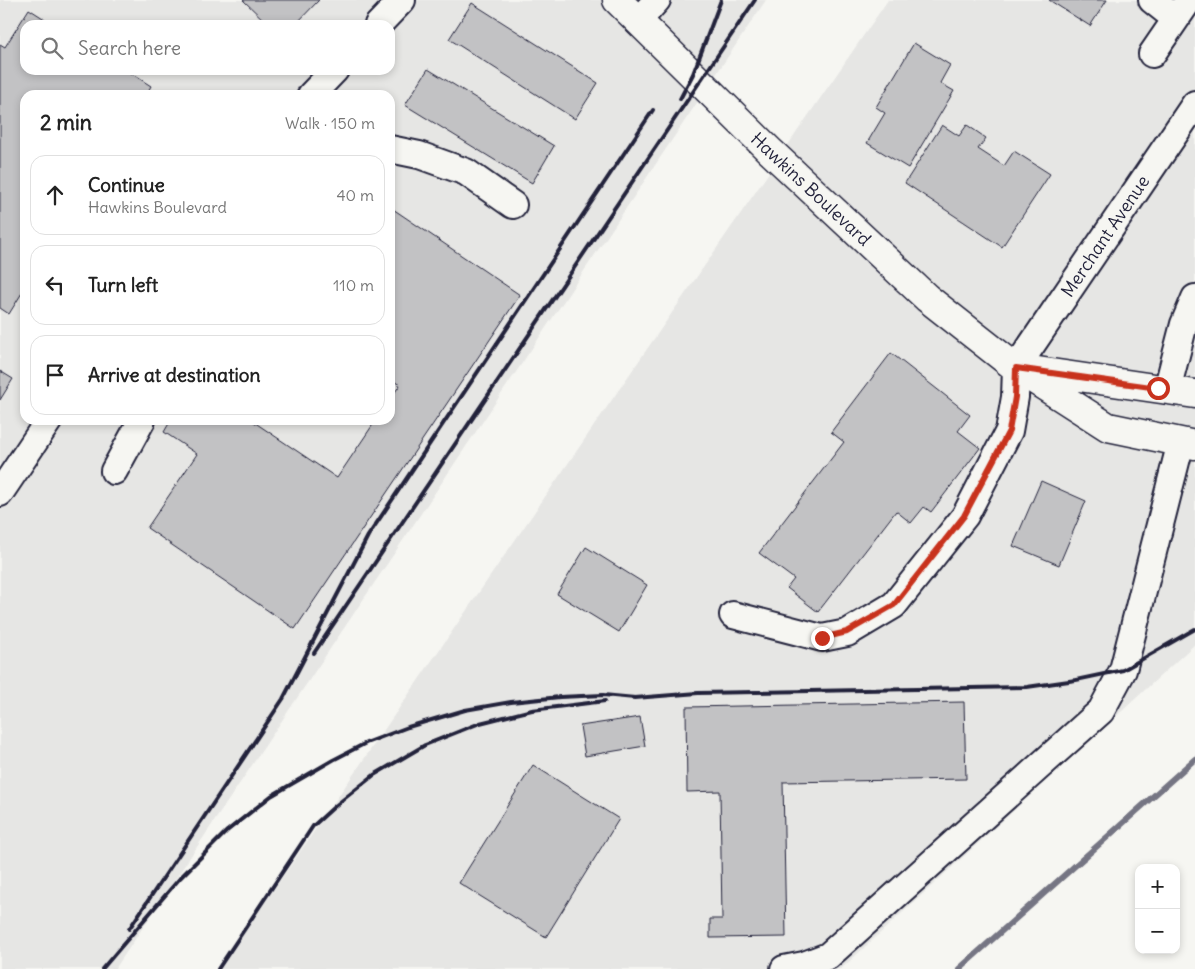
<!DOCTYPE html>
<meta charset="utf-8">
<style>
body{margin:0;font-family:Delius,sans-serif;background:#f6f6f6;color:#222}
.controls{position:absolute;right:15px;bottom:15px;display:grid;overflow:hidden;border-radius:10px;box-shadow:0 2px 8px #0003}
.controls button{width:45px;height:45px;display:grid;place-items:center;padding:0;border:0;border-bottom:1px solid #e0e0e0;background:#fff;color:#222;font:25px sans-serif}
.stop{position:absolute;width:15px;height:15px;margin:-11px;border:4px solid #c8321e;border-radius:50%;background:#fff}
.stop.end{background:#c8321e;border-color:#fff;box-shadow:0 1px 5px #0008}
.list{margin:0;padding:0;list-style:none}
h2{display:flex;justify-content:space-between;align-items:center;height:65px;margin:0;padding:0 20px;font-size:21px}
h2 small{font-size:16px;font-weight:400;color:#767676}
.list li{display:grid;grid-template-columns:32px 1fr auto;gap:15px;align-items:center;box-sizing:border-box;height:80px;margin:0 10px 10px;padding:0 10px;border:1px solid #e0e0e0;border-radius:15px}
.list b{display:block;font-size:19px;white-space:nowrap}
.list p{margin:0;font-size:16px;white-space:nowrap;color:#767676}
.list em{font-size:16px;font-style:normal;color:#767676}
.icon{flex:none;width:28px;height:28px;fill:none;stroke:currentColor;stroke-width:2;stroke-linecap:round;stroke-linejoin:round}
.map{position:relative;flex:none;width:1195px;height:969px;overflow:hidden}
.search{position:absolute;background:#fff;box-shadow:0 2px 8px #0003;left:20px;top:20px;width:375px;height:55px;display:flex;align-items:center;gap:12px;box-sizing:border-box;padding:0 18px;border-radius:15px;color:#767676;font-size:19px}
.panel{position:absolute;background:#fff;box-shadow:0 2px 8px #0003;left:20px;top:90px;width:375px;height:335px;border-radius:15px}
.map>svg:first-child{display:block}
.built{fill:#e6e6e4;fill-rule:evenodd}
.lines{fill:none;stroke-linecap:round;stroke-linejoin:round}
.stream{stroke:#757583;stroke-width:6}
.building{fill:#c2c2c4;stroke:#22223b}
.minor-casing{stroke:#22223b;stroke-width:30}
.major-casing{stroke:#22223b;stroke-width:31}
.minor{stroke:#f6f6f2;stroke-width:26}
.major{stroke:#f6f6f2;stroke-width:28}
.rail{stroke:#22223b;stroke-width:4}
.route{stroke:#c8321e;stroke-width:6}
.labels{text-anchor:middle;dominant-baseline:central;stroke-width:4;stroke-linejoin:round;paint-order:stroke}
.street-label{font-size:18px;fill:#22223b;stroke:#f6f6f2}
</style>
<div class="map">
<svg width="1195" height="969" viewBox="0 0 1195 969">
<rect width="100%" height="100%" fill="#f6f6f2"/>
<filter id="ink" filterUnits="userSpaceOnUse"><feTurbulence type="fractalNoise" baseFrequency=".02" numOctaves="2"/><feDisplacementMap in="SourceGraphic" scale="10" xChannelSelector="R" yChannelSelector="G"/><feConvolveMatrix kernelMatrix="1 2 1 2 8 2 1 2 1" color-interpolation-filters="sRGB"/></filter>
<g filter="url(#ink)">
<!-- built -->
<path class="built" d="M 0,0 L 766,0 L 115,969 L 0,969 ZM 25,25 L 390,25 L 390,70 L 25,70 ZM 25,95 L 390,95 L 390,420 L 25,420 Z
M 888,0 L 1195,0 L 1195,644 L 841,969 L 219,969 Z"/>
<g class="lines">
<!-- stream -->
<path class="stream" d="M 959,969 L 1195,759"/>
</g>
<!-- building -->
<path class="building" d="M 243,0 L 319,0 L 295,25 L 269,25 Z
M 1049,0 L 1107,0 L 1090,26 Z
M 472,3 L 598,83 L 575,119 L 449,39 Z
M 29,9 L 54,25 L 25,25 L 25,70 L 126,70 L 151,86 L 146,95 L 25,95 L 25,288 L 9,314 L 0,308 L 0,44 L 5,47 Z
M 914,43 L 950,65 L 940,83 L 954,91 L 908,168 L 867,143 L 885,113 L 876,107 Z
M 428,69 L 554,146 L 532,183 L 405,105 Z
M 942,125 L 959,136 L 967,125 L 986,138 L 978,149 L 1004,166 L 1014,151 L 1050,174 L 1002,247 L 905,183 Z
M 390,207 L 520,295 L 295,629 L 147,528 L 197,454 L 164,432 L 171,420 L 251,420 L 337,478 L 376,420 L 390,420 L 390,399 L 400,385 L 395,382 L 390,390 Z
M 891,353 L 970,415 L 958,431 L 980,448 L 931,512 L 924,507 L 911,523 L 896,511 L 818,612 L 787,588 L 794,579 L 759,553 L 844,442 L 831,432 Z
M 0,371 L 13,379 L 0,400 Z
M 1041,481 L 1086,501 L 1059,565 L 1013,546 Z
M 586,547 L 647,585 L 619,632 L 557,594 Z
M 964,702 L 966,779 L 783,782 L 786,937 L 710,938 L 710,919 L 722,919 L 720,791 L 687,792 L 686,707 Z
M 640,717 L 645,746 L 585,756 L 580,726 Z
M 533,765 L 619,819 L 546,937 L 459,883 Z"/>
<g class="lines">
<!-- minor casing -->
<g class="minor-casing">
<path id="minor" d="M 1152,0 L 1176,19
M 638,21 L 657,0
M 378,25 L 402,0
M 1152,54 L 1189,0
M 311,95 L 335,70
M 390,149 L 419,155 L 466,172 L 513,205
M 1167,390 L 1184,324 L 1195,298
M 114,471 L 142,420
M 0,493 L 49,420
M 733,615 L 822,638 L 847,633 L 894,605 L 965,516 L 1009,431 L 1015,397 L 1016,368 L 1195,104
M 784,969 L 804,965 L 828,956 L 1101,711 L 1123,670 L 1181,442"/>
</g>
<!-- major casing -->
<g class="major-casing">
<path id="major" d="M 617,0 L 769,150 L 927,298 L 1016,368 L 1108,427 L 1195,445
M 1024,369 L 1195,394"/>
</g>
<!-- minor -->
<use href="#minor" class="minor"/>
<!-- major -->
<use href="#major" class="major"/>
<!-- rail -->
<path class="rail" d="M 680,99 L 693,74 L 721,0
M 314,653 L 755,0
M 129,929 L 283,699 L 368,536 L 653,110
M 102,969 L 180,878 L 227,831 L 271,796 L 333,760 L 366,743 L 408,727 L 465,710 L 511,702 L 560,697 L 603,695 L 635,698 L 698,693 L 1027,687 L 1076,680 L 1123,670 L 1195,629
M 218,969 L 313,826 L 335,806 L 374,775 L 425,745 L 480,723 L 532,710 L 605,701"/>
</g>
</g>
<g class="lines" filter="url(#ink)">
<!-- route -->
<path class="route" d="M 822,638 L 847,632 L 894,605 L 964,516 L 1009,431 L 1015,397 L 1016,368 L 1158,388"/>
</g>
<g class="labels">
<!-- street labels -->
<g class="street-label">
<text transform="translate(811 189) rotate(43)">Hawkins Boulevard</text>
<text transform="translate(1105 236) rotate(-56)">Merchant Avenue</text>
</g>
</g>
</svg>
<div class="controls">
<button>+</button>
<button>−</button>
</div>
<div class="stop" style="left:1158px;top:388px"></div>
<div class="stop end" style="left:822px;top:638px"></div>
<div class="search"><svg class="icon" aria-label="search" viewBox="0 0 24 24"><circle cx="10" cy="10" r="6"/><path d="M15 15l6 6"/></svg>Search here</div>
<section class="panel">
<h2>2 min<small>Walk · 150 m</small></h2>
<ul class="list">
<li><svg class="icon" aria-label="ahead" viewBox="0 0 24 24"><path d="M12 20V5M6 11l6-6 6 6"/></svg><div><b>Continue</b><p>Hawkins Boulevard</p></div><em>40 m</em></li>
<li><svg class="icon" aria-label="left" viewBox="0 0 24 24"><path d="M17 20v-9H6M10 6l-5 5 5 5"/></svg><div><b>Turn left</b></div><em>110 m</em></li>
<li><svg class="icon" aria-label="arrive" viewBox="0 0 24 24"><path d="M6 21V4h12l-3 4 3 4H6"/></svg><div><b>Arrive at destination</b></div></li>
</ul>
</section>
</div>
